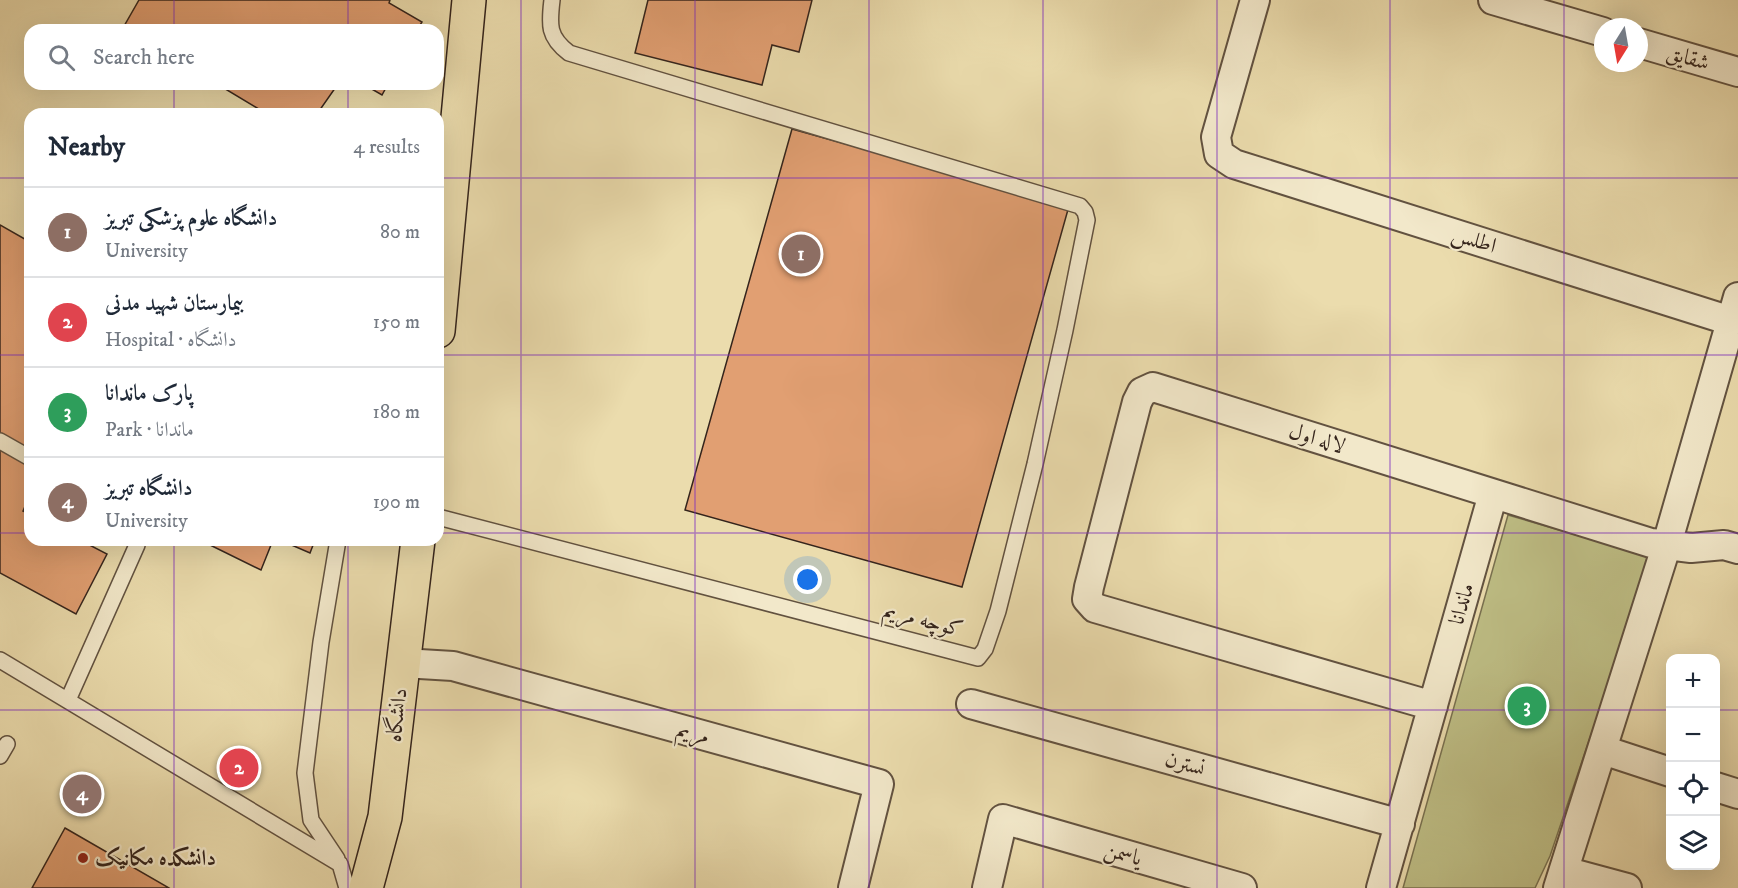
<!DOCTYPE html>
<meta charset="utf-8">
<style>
body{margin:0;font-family:"IM FELL DW Pica",Amiri,serif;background:#f6f6f7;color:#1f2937}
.controls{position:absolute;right:18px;bottom:18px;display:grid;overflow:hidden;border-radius:12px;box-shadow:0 6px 24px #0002}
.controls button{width:54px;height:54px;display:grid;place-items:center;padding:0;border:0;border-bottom:2px solid #e0e1e3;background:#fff;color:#1f2937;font:30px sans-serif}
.compass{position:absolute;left:1594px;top:18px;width:54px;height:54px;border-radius:50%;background:#fff;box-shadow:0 6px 24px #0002;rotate:191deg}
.you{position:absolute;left:808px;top:580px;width:21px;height:21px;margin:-15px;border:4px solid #fff;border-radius:50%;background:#1a73e8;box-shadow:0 0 0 9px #1a73e833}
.badge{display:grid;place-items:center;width:39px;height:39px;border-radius:50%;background:#8f2418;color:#fff;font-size:20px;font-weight:700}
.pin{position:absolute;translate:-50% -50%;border:3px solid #fff;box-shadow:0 2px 6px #0006}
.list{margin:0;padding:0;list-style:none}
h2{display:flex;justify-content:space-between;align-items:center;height:78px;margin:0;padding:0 24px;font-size:26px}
h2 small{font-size:20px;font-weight:400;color:#747a83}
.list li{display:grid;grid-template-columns:39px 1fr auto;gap:18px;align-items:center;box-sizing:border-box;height:90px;padding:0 24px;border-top:2px solid #e0e1e3}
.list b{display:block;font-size:22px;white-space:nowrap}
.list p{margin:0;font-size:20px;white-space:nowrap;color:#747a83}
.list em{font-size:20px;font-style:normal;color:#747a83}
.icon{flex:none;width:33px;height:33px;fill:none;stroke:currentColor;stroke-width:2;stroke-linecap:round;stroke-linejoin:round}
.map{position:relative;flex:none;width:1738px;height:888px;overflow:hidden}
.search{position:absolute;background:#fff;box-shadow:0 6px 24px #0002;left:24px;top:24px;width:420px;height:66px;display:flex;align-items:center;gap:15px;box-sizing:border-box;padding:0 21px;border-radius:18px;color:#747a83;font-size:22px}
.panel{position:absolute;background:#fff;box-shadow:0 6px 24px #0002;left:24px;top:108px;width:420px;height:438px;border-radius:18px}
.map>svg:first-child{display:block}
.green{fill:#bebe85;stroke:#797150;stroke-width:1.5}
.building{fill:#e19f72;stroke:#34241c;stroke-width:1.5}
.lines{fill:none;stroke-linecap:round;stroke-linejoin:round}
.lane-casing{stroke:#625240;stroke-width:18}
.street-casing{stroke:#625240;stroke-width:32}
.primary-casing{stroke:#34241c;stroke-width:36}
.lane{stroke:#f2e8ca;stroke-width:15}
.street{stroke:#f2e8ca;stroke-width:28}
.primary{stroke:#ebdcad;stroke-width:33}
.grid{fill:none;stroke:#7b2cbf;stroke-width:1.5;stroke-opacity:0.55}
.poi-dot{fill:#8f2418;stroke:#f2e8ca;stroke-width:2}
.labels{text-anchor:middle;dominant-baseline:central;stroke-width:4.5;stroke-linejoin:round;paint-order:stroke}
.street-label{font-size:22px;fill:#34241c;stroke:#f2e8ca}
.poi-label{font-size:22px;font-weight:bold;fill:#34241c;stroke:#f2e8ca;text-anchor:start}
</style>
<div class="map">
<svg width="1738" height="888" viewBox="0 0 1738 888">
<rect width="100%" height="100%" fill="#ebdcad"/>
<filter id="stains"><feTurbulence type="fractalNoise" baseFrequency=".00333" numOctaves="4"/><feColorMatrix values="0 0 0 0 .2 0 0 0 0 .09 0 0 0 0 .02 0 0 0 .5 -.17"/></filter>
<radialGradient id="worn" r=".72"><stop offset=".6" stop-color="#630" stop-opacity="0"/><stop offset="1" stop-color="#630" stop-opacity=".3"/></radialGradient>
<!-- green -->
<path class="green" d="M 1508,515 L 1651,557 L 1550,856 L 1535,888 L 1403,888 Z"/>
<!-- building -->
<path class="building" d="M 139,0 L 390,0 L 389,3 L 422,22 L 417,30 L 127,30 L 123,28 Z
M 648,0 L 812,0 L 799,52 L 772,45 L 762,85 L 635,53 Z
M 217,84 L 338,84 L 317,114 L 267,114 Z
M 363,84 L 388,84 L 382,95 Z
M 792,129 L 1069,206 L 962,587 L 685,510 Z
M 0,225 L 30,242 L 30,495 L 23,511 L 30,514 L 30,540 L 80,540 L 107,554 L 76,614 L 0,573 Z
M 212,540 L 273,540 L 261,570 L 208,544 Z
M 280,540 L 315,540 L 310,553 Z
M 65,828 L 169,888 L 32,888 Z"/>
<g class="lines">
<!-- lane casing -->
<g class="lane-casing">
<path id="lane" d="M 0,441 L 30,458
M 438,517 L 978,658 L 985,649 L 998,611 L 1035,464 L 1065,330 L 1087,220 L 1085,212 L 1080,206 L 569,53 C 548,37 549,25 552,0
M 0,660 L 340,864 L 347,888
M 68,700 L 137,545 L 137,540
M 0,756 L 7,744
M 337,859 L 311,820 L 305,773 L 321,642 L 338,540"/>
</g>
<!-- street casing -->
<g class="street-casing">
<path id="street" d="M 1255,0 L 1216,137 L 1219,154 L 1234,164 L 1731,321
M 1493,0 L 1603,32
M 1639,43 L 1738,72
M 403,663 L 453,666 L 879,784 L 853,888
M 971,704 L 1400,824
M 1433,706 L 1095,608 L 1087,599 L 1089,587 L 1137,402 L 1142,392 L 1153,387 L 1651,543 L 1691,548 L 1724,545 L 1738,549
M 1603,750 L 1670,772
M 1716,787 L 1738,794
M 1564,871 L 1627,888
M 987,888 L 1003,819 L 1242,888
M 1381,888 L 1493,494
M 1558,888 L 1667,544 L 1738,297"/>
</g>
<!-- primary casing -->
<g class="primary-casing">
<path id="primary" d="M 438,331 L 469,0
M 366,888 L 385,817 L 418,540"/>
</g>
<!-- lane -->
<use href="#lane" class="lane"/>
<!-- street -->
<use href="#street" class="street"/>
<!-- primary -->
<use href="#primary" class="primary"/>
</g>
<!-- grid -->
<path class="grid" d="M 174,0 L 174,30M 348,0 L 348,30M 521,0 L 521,888M 695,0 L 695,888M 869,0 L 869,888M 1043,0 L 1043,888M 1217,0 L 1217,888M 1390,0 L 1390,888M 1564,0 L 1564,888M 174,84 L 174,114M 348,84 L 348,114M 0,178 L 30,178M 438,178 L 1738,178M 0,355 L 30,355M 438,355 L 1738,355M 0,533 L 30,533M 438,533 L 1738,533M 174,540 L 174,888M 348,540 L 348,888M 0,710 L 1670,710M 1716,710 L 1738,710"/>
<!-- markers -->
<circle class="poi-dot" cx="83" cy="858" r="6"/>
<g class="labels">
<!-- street labels -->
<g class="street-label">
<text transform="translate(1688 58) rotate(16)">شقایق</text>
<text transform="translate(1474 240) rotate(18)">اطلس</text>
<text transform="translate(1317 439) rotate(17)">لاله اول</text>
<text transform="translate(1462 604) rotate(-74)">ماندانا</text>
<text transform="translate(923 620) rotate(15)">کوچه مریم</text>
<text transform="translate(397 715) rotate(-83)">دانشگاه</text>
<text transform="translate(693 733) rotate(15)">مریم</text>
<text transform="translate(1185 764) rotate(16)">نسترن</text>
<text transform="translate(1123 854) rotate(16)">یاسمن</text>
</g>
<!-- poi labels -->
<g class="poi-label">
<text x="95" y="858">دانشکده مکانیک</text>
</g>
</g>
<rect width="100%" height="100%" filter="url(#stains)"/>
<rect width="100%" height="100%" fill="url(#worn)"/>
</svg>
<div class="controls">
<button>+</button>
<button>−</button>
<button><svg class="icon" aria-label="locate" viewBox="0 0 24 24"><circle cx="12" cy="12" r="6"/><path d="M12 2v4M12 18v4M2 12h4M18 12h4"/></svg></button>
<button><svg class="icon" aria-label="layers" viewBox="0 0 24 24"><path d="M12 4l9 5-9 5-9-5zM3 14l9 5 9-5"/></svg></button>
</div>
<svg class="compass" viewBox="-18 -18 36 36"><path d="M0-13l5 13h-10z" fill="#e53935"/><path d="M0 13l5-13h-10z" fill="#747a83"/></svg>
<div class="you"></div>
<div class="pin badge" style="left:801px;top:254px;background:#8d6e63">1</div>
<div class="pin badge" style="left:239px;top:768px;background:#e0444e">2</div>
<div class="pin badge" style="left:1527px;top:706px;background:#2e9e5b">3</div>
<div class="pin badge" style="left:82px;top:794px;background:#8d6e63">4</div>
<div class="search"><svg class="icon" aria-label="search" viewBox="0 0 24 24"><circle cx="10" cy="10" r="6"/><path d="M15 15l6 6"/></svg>Search here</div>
<section class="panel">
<h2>Nearby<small>4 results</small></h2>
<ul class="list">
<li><span class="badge" style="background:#8d6e63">1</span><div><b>دانشگاه علوم پزشکی تبریز</b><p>University</p></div><em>80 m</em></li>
<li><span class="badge" style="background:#e0444e">2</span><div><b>بیمارستان شهید مدنی</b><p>Hospital · دانشگاه</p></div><em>150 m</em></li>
<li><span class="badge" style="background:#2e9e5b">3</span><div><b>پارک ماندانا</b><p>Park · ماندانا</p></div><em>180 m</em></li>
<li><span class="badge" style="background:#8d6e63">4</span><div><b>دانشگاه تبریز</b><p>University</p></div><em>190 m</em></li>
</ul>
</section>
</div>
